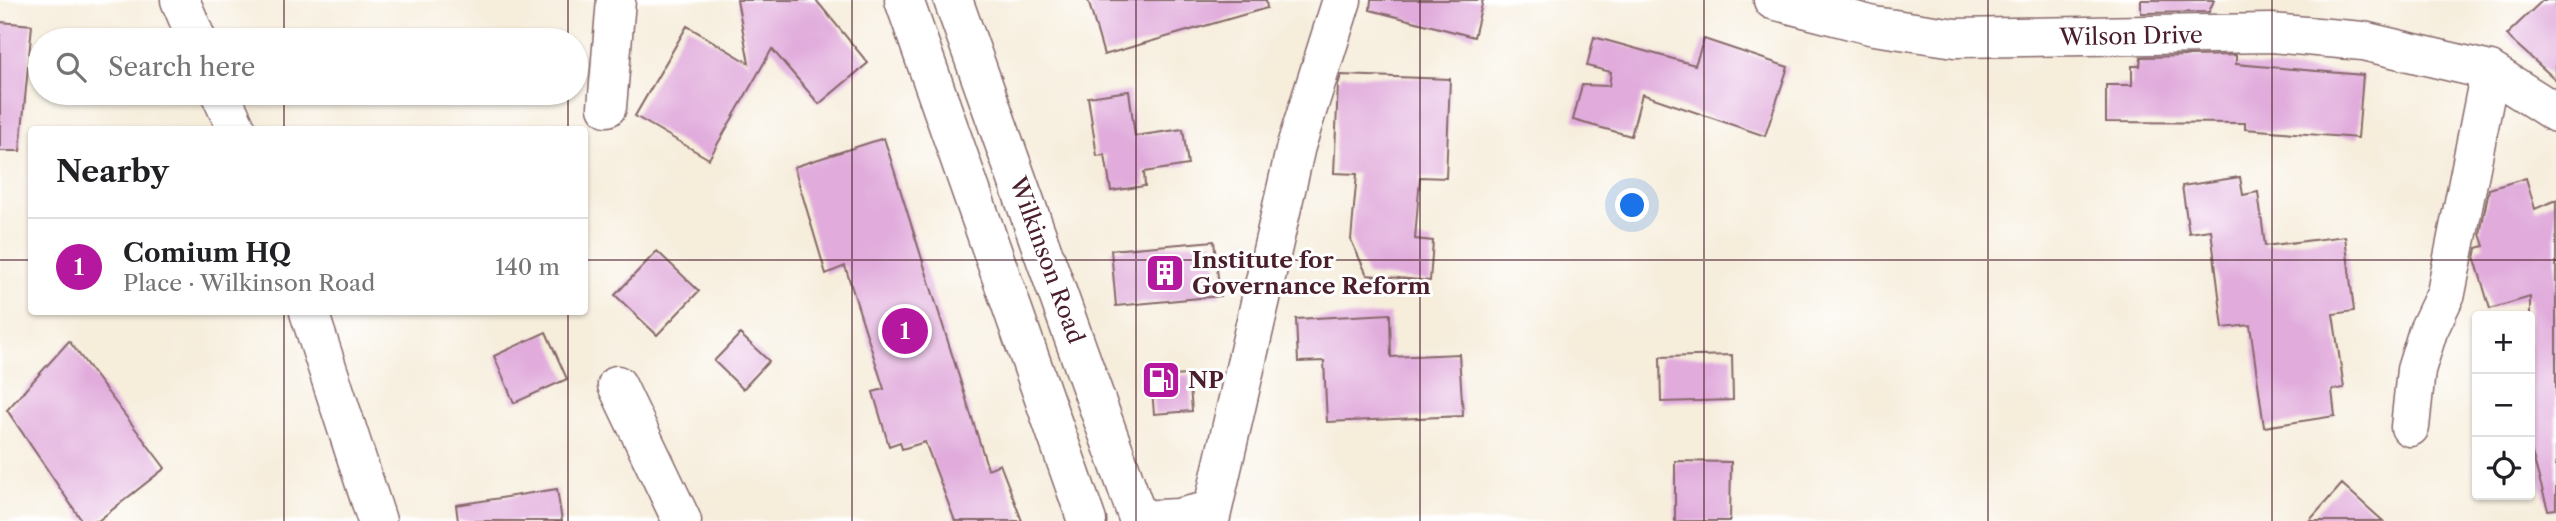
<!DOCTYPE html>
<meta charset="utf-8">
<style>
body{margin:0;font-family:"Libre Caslon Text",serif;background:#f6f6f6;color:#202124}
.controls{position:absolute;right:21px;bottom:21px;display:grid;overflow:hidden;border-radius:7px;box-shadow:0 2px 5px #0004}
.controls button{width:63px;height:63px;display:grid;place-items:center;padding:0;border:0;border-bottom:2px solid #e0e0e0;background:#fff;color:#202124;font:35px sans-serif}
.you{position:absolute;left:1633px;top:206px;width:24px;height:24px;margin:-18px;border:5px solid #fff;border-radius:50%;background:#1a73e8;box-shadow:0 0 0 10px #1a73e833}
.badge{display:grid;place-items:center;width:46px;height:46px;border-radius:50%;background:#b5179e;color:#fff;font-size:23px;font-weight:700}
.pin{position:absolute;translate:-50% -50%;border:4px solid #fff;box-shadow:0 2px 7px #0006}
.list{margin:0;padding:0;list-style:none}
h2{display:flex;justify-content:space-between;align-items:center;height:91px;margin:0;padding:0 28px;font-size:30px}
h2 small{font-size:23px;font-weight:400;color:#757577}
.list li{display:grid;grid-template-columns:46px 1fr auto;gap:21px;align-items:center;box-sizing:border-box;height:98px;padding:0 28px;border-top:2px solid #e0e0e0}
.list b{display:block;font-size:26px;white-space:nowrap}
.list p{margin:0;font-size:23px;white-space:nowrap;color:#757577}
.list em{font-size:23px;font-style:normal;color:#757577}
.icon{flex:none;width:38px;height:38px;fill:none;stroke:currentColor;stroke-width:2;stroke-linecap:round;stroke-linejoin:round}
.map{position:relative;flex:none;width:2556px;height:521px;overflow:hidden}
.search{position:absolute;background:#fff;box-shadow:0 2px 5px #0004;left:28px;top:28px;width:560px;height:77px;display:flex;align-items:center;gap:18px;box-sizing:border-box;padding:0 24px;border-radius:38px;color:#757577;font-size:26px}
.panel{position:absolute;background:#fff;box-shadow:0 2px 5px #0004;left:28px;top:126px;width:560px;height:189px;border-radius:7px}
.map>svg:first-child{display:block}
.building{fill:#e1acdc}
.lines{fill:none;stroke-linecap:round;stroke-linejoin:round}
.street-casing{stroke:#866769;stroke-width:41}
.secondary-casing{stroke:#866769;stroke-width:41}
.primary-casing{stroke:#866769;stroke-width:41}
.street{stroke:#fff;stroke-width:38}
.secondary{stroke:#fff;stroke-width:38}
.primary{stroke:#fff;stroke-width:38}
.grid{fill:none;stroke:#4a1f2b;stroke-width:2;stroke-opacity:0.55}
.labels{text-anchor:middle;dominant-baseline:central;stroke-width:6;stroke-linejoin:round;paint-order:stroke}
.street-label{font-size:23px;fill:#4a1f2b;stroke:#fff}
.poi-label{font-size:23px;font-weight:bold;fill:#4a1f2b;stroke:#fff;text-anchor:start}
</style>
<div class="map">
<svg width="2556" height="521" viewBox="0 0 2556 521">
<rect width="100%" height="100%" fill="#fff"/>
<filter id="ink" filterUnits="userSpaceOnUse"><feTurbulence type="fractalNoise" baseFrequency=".0143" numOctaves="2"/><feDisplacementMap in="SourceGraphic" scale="14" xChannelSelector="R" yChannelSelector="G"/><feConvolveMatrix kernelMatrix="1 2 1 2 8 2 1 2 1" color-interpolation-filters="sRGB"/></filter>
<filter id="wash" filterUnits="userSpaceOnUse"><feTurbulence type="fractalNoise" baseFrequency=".00686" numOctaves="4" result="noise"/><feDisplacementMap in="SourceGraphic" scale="28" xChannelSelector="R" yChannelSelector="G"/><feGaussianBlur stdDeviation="1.57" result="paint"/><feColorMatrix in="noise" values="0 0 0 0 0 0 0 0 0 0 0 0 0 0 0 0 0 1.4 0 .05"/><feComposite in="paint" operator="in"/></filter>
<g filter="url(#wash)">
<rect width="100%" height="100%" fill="#f6eddb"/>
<g id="blocks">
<!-- building -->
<path class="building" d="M 737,0 L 816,0 L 868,63 L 819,104 L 772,49 L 709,159 L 635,116 L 687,26 L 749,63 Z
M 1088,0 L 1266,0 L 1267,8 L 1104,55 Z
M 1371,0 L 1483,0 L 1474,37 L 1370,10 Z
M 2141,0 L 2214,0 L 2209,12 L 2141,13 Z
M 2543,0 L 2556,0 L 2556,80 L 2506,35 Z
M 0,22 L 32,25 L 20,151 L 0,151 Z
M 1594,37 L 1695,65 L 1704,39 L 1788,67 L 1765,136 L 1642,94 L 1631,136 L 1573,120 L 1582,85 L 1609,86 L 1611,72 L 1587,66 Z
M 2236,55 L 2236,64 L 2363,75 L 2358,138 L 2245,129 L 2245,123 L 2106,122 L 2106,85 L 2132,85 L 2132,66 L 2140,66 L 2141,57 Z
M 1341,75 L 1450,79 L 1446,178 L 1420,177 L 1415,239 L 1433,241 L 1430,281 L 1367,275 L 1351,240 L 1357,174 L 1334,173 L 1338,85 Z
M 1129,91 L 1135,136 L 1183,129 L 1188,165 L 1144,172 L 1145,186 L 1111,191 L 1105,155 L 1097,156 L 1088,97 Z
M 884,138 L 988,469 L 1000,464 L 1022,521 L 955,521 L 925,442 L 902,449 L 900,442 L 889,446 L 873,392 L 884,389 L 845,266 L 826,274 L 794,167 Z
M 2240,177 L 2243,195 L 2258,192 L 2265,246 L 2345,236 L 2354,311 L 2333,314 L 2344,388 L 2332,390 L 2335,416 L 2264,427 L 2250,325 L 2223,328 L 2211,230 L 2189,233 L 2182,186 Z
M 2526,178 L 2535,209 L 2556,200 L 2556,509 L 2548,510 L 2530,446 L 2530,297 L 2490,309 L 2475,259 L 2477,248 L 2484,246 L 2480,234 L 2489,189 Z
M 1214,241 L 1220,296 L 1116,306 L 1111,250 Z
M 657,251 L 699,291 L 657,335 L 615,295 Z
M 1390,314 L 1391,357 L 1459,354 L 1463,416 L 1327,422 L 1324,361 L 1298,362 L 1296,319 Z
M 546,332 L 567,379 L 514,403 L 494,356 Z
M 740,334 L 769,361 L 743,389 L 714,361 Z
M 69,341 L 165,468 L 98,521 L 82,521 L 7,410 Z
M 1732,355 L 1733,400 L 1661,402 L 1660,357 Z
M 1189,375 L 1192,411 L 1154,414 L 1151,377 Z
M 1675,461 L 1731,462 L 1730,521 L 1675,521 Z
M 2342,484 L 2383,521 L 2309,521 Z
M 557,489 L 562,521 L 458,521 L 456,505 Z"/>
</g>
</g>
<g filter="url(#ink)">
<use href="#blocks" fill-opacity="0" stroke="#866769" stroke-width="2"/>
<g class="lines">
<!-- street casing -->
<g class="street-casing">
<path id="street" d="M 1773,0 L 1874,26 L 1955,38 L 2271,33 L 2363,41 L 2490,71 L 2556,113
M 607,107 L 616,0
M 617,385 L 682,521
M 2410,427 L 2416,370 L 2428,331 L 2446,293 L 2490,71"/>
</g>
<!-- secondary casing -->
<g class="secondary-casing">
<path id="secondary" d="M 180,0 L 197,40
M 220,93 L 237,130
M 309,312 L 377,521
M 1210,521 L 1296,146 L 1342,0"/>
</g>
<!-- primary casing -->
<g class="primary-casing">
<path id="primary" d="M 904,0 L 1087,521
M 953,0 L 1139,521
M 1138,520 L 1178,518 L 1212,510"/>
</g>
<!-- street -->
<use href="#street" class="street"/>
<!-- secondary -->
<use href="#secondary" class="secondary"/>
<!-- primary -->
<use href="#primary" class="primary"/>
</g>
</g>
<!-- grid -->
<path class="grid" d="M 284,0 L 284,40M 568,0 L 568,40M 852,0 L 852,521M 1136,0 L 1136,521M 1420,0 L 1420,521M 1704,0 L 1704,521M 1988,0 L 1988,521M 2272,0 L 2272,521M 284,93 L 284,130M 568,93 L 568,130M 0,260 L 32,260M 584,260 L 2556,260M 284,312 L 284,521M 568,312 L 568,521"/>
<!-- icons -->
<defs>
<g id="building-square" transform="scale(2.0125)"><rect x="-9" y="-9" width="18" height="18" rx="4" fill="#b5179e" stroke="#fff"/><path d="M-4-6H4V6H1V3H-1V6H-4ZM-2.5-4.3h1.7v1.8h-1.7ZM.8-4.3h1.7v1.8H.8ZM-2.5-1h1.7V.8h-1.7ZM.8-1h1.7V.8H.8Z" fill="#fff"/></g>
<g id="fuel-square" transform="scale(2.0125)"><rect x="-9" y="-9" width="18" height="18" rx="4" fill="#b5179e" stroke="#fff"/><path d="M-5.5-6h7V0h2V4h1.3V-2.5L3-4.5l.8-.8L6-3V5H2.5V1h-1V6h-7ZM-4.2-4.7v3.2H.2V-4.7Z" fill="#fff"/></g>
</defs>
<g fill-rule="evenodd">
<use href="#building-square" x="1165" y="273"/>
<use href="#fuel-square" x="1161" y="380"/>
</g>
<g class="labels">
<!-- street labels -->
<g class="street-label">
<text transform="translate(2131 36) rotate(-1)">Wilson Drive</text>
<text transform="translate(1047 260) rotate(70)">Wilkinson Road</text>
</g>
<!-- poi labels -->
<g class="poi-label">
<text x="1192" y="260">Institute for<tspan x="1192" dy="26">Governance Reform</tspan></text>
<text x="1188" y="380">NP</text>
</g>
</g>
</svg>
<div class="controls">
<button>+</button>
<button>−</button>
<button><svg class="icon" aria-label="locate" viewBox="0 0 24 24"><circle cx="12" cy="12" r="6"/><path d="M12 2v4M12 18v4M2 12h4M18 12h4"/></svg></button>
</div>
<div class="you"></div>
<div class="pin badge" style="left:905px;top:331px">1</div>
<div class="search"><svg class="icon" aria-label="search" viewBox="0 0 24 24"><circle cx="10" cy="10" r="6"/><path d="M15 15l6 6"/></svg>Search here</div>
<section class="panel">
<h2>Nearby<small></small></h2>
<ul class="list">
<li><span class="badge">1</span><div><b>Comium HQ</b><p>Place · Wilkinson Road</p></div><em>140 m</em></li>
</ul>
</section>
</div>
